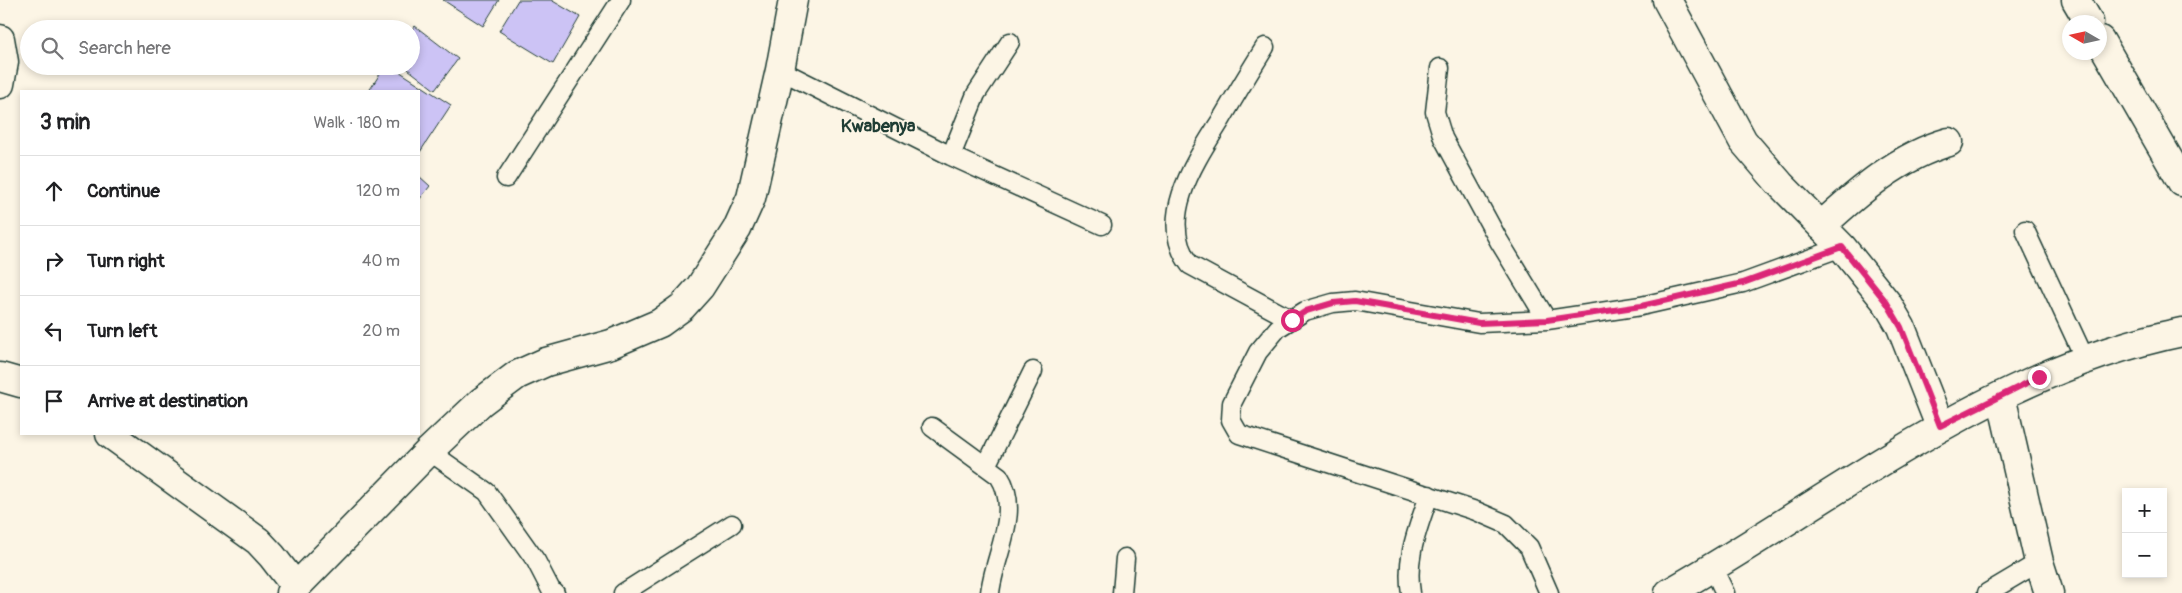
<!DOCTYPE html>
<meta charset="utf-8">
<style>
body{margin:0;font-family:Pangolin,sans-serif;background:#f2f2f2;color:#202124}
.controls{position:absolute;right:15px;bottom:15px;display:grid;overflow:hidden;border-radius:0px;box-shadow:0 2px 8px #0003}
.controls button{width:45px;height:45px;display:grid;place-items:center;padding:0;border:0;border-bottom:1px solid #e0e0e0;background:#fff;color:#202124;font:25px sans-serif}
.compass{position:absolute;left:2062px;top:15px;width:45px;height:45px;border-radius:50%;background:#fff;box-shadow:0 2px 8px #0003;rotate:279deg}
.stop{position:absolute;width:15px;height:15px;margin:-11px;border:4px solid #db2777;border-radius:50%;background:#fff}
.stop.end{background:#db2777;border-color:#fff;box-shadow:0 1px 5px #0008}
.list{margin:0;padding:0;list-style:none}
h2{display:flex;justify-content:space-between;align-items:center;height:65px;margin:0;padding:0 20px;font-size:21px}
h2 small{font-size:16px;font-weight:400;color:#757577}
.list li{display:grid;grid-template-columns:32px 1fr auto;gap:15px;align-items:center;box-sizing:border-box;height:70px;padding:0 20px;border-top:1px solid #e0e0e0}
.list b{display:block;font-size:19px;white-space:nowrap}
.list em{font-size:16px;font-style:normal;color:#757577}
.icon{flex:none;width:28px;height:28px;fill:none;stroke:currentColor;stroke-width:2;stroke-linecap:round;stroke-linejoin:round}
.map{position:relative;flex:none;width:2182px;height:593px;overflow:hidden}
.search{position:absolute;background:#fff;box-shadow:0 2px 8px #0003;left:20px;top:20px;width:400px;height:55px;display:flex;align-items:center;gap:12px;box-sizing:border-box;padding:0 18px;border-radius:28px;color:#757577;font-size:19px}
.panel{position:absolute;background:#fff;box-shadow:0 2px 8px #0003;left:20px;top:90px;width:400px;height:345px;border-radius:0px}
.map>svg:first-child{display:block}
.building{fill:#ccc3f5;stroke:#1f3d34}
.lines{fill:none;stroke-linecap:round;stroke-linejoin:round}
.service-casing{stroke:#1f3d34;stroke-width:21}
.minor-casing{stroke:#1f3d34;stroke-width:31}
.secondary-casing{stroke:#1f3d34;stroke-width:31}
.service{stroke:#fcf5e5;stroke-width:18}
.minor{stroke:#fcf5e5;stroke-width:28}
.secondary{stroke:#fcf5e5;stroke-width:28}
.route{stroke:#db2777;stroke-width:6}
.labels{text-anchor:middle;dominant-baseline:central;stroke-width:4;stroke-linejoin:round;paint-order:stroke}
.district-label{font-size:18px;font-weight:bold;fill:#1f3d34;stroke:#fcf5e5}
</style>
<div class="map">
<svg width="2182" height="593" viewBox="0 0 2182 593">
<rect width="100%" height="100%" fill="#fcf5e5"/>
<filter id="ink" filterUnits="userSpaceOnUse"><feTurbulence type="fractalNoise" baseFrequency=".02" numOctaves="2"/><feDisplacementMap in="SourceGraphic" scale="10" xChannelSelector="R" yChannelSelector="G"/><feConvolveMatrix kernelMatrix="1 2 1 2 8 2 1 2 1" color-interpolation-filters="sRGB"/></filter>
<g filter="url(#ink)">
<!-- building -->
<path class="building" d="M 443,0 L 499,0 L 483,26 Z
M 518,0 L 551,0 L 580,17 L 553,64 L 499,31 Z
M 415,26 L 458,59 L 435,90 L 404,66 L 411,66 L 411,31 Z
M 385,66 L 391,66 L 451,105 L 420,152 L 419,91 L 369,91 Z
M 419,176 L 430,186 L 419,200 Z"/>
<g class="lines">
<!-- service casing -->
<g class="service-casing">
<path id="service" d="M 1265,47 C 1250,71 1235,96 1221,120 C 1196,160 1155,219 1190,265 L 1292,320
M 1440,68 L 1435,112 L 1443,138 L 1499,241 L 1547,320
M 780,70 L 951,156 L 1102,225
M 951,156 L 976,94 L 1010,42
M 506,178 L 621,0
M 2025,230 L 2085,359
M 932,427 L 999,476 C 1022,511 994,555 990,593
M 429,451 L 487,492 L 536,561 L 551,590 L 555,593
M 986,466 L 1033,371
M 1713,568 L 1725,593
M 623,593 L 732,524
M 1122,593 L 1125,558
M 1411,593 C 1405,557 1418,529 1429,495
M 1549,593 L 1529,547 L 1506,524 L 1476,511 L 1239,434 L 1231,420 L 1232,403 L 1258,352 L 1278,328 L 1305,311 L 1333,303 L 1355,301 L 1479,323 L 1547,320 L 1641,306 L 1743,283 L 1842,247
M 1987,593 L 2039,562"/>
</g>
<!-- minor casing -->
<g class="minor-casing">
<path id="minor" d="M 1667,0 L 1743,141 L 1780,184 L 1842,247 L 1887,303 L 1901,327 L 1940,426
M 2076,0 L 2089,22
M 0,39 L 4,62 L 0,84
M 2100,40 L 2182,182
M 1821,226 C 1858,192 1899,156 1949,142
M 0,377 L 21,383
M 2001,396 L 2039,562 L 2049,593
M 110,434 L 258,541 L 272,556 L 296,587
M 290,593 L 429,451 L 481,402 L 517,375 L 546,362 L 611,344 L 660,323 L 682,307 L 700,287 L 737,229 L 751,198 L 780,70 L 793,0"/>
</g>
<!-- secondary casing -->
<g class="secondary-casing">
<path id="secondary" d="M 1669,593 C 1835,498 1990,371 2182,332"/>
</g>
<!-- service -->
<use href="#service" class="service"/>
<!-- minor -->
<use href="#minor" class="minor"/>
<!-- secondary -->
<use href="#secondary" class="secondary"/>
</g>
</g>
<g class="lines" filter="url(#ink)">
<!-- route -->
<path class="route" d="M 1292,320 L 1306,311 L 1333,303 L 1355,301 L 1479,323 L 1547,320 L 1641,306 L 1743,283 L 1842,247 L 1887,303 L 1901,327 L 1940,426 L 2039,377"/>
</g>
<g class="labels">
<!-- district labels -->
<g class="district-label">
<text x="878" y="126">Kwabenya</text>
</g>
</g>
</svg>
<div class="controls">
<button>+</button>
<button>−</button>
</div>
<svg class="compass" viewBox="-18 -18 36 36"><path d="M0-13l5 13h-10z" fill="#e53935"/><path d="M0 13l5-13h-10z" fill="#757577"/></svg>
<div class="stop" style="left:1292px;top:320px"></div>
<div class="stop end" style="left:2039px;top:377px"></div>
<div class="search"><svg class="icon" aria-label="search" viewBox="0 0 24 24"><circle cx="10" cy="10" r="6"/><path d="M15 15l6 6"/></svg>Search here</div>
<section class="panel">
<h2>3 min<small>Walk · 180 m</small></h2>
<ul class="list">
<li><svg class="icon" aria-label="ahead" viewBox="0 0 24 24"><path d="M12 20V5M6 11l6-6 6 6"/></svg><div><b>Continue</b></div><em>120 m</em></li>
<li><svg class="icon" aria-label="right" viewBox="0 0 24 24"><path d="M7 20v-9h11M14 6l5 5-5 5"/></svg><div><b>Turn right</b></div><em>40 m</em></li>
<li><svg class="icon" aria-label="left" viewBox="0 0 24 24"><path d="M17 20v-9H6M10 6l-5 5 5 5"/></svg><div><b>Turn left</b></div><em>20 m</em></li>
<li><svg class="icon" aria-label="arrive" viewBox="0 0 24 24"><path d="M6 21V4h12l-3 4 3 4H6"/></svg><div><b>Arrive at destination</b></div></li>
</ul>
</section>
</div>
